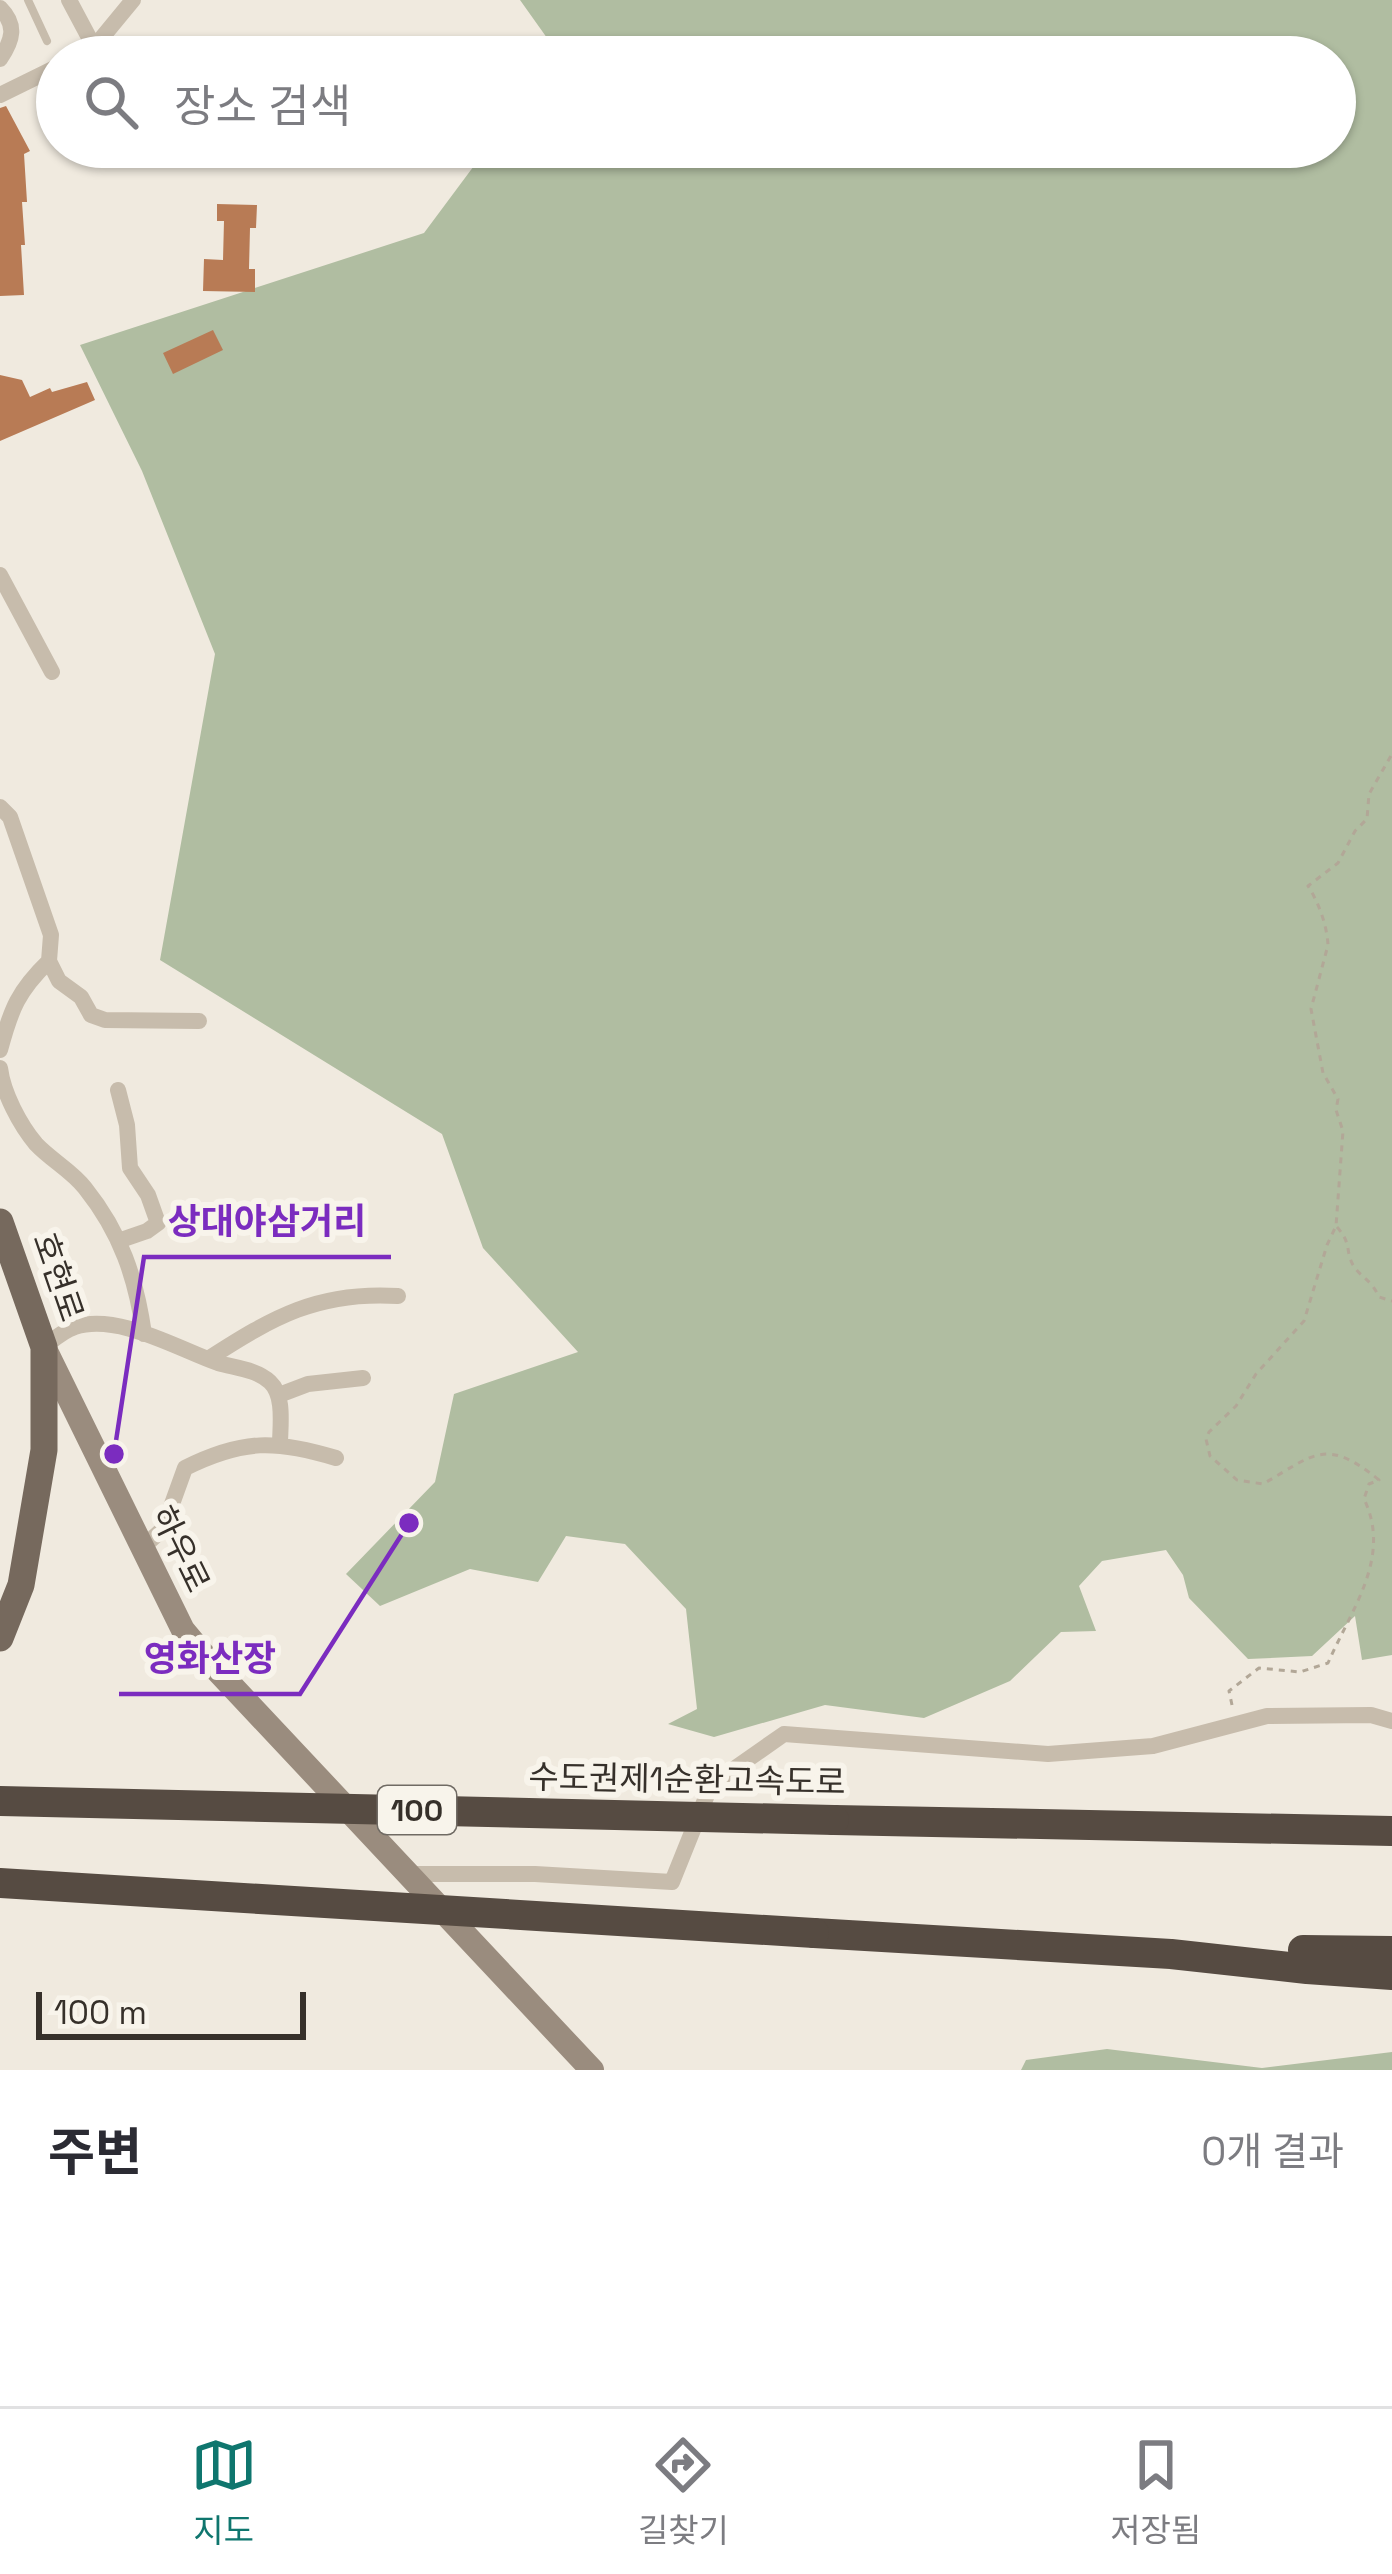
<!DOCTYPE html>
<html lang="ko">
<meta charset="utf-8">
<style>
body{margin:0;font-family:"Space Grotesk","Noto Sans KR",sans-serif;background:#f2f2f3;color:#2b2b33}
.scale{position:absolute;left:36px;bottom:30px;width:270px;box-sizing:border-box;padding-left:12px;border:6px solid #36302a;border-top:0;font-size:33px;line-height:42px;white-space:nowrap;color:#36302a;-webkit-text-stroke:9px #f8f4eb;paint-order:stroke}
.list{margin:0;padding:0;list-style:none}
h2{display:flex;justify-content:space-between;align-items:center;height:156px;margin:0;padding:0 48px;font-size:51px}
h2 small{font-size:39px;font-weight:400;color:#7c7c81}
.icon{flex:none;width:66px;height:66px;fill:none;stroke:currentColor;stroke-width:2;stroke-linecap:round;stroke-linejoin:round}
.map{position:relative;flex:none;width:1392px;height:2070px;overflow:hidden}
.search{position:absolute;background:#fff;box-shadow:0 3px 9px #0004;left:36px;right:36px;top:36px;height:132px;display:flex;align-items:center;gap:30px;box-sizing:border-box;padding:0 42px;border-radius:66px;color:#7c7c81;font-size:45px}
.sheet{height:336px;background:#fff}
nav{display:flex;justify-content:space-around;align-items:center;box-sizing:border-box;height:168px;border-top:3px solid #e1e1e2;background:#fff;font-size:33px;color:#7c7c81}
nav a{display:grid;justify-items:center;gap:6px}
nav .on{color:#0f766e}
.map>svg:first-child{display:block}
.green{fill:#b0bda1}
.building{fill:#b87b55}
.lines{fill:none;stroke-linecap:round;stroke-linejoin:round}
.path{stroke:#b2a797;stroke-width:3;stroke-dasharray:6 6;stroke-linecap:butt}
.lane{stroke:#c7bcac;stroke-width:8}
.street{stroke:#c7bcac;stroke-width:16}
.secondary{stroke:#9a8c7e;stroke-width:24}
.primary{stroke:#76695d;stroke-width:27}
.highway{stroke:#564b42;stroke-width:30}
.highway-bridge{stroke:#564b42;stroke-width:30}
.labels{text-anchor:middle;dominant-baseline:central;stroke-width:12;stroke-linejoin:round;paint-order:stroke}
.shield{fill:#f8f4eb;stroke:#706b64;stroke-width:3}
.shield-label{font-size:30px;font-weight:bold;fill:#36302a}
.street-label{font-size:33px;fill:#36302a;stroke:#f8f4eb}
.leader{fill:none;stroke:#7b2cbf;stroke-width:4.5}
.callout-dot{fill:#7b2cbf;stroke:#f8f4eb;stroke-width:4.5}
.callout-label{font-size:36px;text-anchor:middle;font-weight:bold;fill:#7b2cbf;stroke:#f8f4eb;stroke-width:12;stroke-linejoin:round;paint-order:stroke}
</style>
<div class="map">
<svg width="1392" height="2070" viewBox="0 0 1392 2070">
<rect width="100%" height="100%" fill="#f0eadf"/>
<!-- green -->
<path class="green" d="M 520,0 L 1392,0 L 1392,1655 L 1362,1660 L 1355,1616 L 1312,1656 L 1248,1659 L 1189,1598 L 1183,1575 L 1166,1550 L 1102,1561 L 1079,1586 L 1096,1631 L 1061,1632 L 1010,1681 L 924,1718 L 825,1705 L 714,1737 L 668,1724 L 697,1709 L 686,1609 L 625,1544 L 566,1536 L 538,1582 L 470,1569 L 380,1606 L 346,1574 L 435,1482 L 454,1394 L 578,1352 L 483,1248 L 442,1134 L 160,960 L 215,654 L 142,471 L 80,345 L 424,233 L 488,147 L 1335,147 L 1335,57 L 554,57 L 557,52 Z
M 1107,2049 L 1262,2068 L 1392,2052 L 1392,2070 L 1021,2070 L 1026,2060 Z"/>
<!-- building -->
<path class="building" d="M 164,40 L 206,57 L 116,57 L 115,54 Z
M 6,106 L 30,151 L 24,154 L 27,202 L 22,202 L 25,245 L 21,245 L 24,295 L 0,296 L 0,108 Z
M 217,204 L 257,205 L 256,228 L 250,228 L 249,269 L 255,269 L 255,292 L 203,291 L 204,259 L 223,260 L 224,221 L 217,221 Z
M 213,330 L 223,350 L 173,374 L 163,353 Z
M 0,375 L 22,380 L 30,397 L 50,388 L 52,392 L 87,382 L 95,400 L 0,441 Z"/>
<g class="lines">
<!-- path -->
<path class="path" d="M 1337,1227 C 1352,1244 1345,1250 1353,1265 C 1361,1278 1371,1279 1379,1297 L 1392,1301
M 1232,1705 L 1229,1691 L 1259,1668 L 1300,1672 L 1328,1663 C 1352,1608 1392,1557 1364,1499 L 1369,1484 L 1379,1480 C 1326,1437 1315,1454 1263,1484 L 1237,1480 L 1210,1456 L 1206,1439 L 1209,1432 L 1236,1406 L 1256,1374 L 1304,1321 L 1327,1245 L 1336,1226 L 1343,1131 L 1336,1110 L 1338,1099 L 1323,1073 L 1311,1009 L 1328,945 C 1327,926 1319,903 1308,886 L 1338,863 L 1355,831 L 1367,819 L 1369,794 L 1392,754"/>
<!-- lane -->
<path class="lane" d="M 28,0 L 47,41"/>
<!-- street -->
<path class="street" d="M 69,0 L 93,45
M 0,8 C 17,25 13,40 0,59
M 76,57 L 100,40 L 133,0
M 0,95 L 57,67
M 0,575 L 52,672
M 0,807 L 10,817 L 51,935 L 49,961 C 18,991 11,1009 0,1050
M 49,961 L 59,981 L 81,997 L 91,1015 L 105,1020 L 199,1021
M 0,1068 C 3,1093 20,1125 36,1144 C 51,1160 72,1171 85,1188 C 121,1233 136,1278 144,1334
M 118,1090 L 127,1125 L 130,1168 L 148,1195 L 158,1223 L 147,1231 L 118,1241
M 44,1347 C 53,1340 64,1330 75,1327 C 118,1313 178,1349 218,1363 C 235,1368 256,1369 270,1382 C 285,1396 280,1426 280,1445
M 208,1359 C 273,1317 318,1291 398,1296
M 279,1395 L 308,1384 L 363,1378
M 143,1547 L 163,1529 L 185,1468 C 243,1439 276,1440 336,1458
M 407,1874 L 535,1874 L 672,1882 L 711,1785 L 784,1734 L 1048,1754 L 1153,1746 L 1267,1716 L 1371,1715 L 1392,1721"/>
<!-- secondary -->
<path class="secondary" d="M 44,1347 L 183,1630 L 213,1666 L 592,2070"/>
<!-- primary -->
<path class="primary" d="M 0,1222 L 44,1347 L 44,1450 L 21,1585 L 0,1638"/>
<!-- highway -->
<path class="highway" d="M 834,1820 L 1392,1831
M 814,1933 L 1171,1954 L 1307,1969 L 1392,1975
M 1303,1950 L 1392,1951"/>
<!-- highway-bridge -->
<path class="highway-bridge" d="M 0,1801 L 834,1820
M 0,1883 L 814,1933"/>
</g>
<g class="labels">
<!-- shield labels -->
<rect class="shield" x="378" y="1786" width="78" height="48" rx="9"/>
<g class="shield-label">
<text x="417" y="1810">100</text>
</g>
<!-- street labels -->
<g class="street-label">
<text transform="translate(58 1277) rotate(71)">호현로</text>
<text transform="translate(180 1549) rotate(64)">하우로</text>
<text transform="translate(687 1780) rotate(1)">수도권제1순환고속도로</text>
</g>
</g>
<!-- callouts -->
<path class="leader" d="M114 1454L144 1257H391M409 1523L300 1694H119"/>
<g class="callout-dot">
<circle cx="114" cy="1454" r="12"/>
<circle cx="409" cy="1523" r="12"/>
</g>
<g class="callout-label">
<text x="267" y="1234">상대야삼거리</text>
<text x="210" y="1671">영화산장</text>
</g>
</svg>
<div class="scale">100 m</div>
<div class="search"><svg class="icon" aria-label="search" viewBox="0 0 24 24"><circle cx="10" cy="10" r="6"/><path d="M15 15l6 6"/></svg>장소 검색</div>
</div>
<section class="sheet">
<h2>주변<small>0개 결과</small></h2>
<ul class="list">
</ul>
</section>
<nav>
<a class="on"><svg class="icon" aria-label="map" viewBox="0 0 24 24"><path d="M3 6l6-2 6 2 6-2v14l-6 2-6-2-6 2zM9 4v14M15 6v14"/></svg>지도</a>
<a><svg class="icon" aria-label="directions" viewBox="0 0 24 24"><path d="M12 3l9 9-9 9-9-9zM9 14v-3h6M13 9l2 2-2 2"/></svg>길찾기</a>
<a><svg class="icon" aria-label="saved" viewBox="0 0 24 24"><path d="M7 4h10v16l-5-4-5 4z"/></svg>저장됨</a>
</nav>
